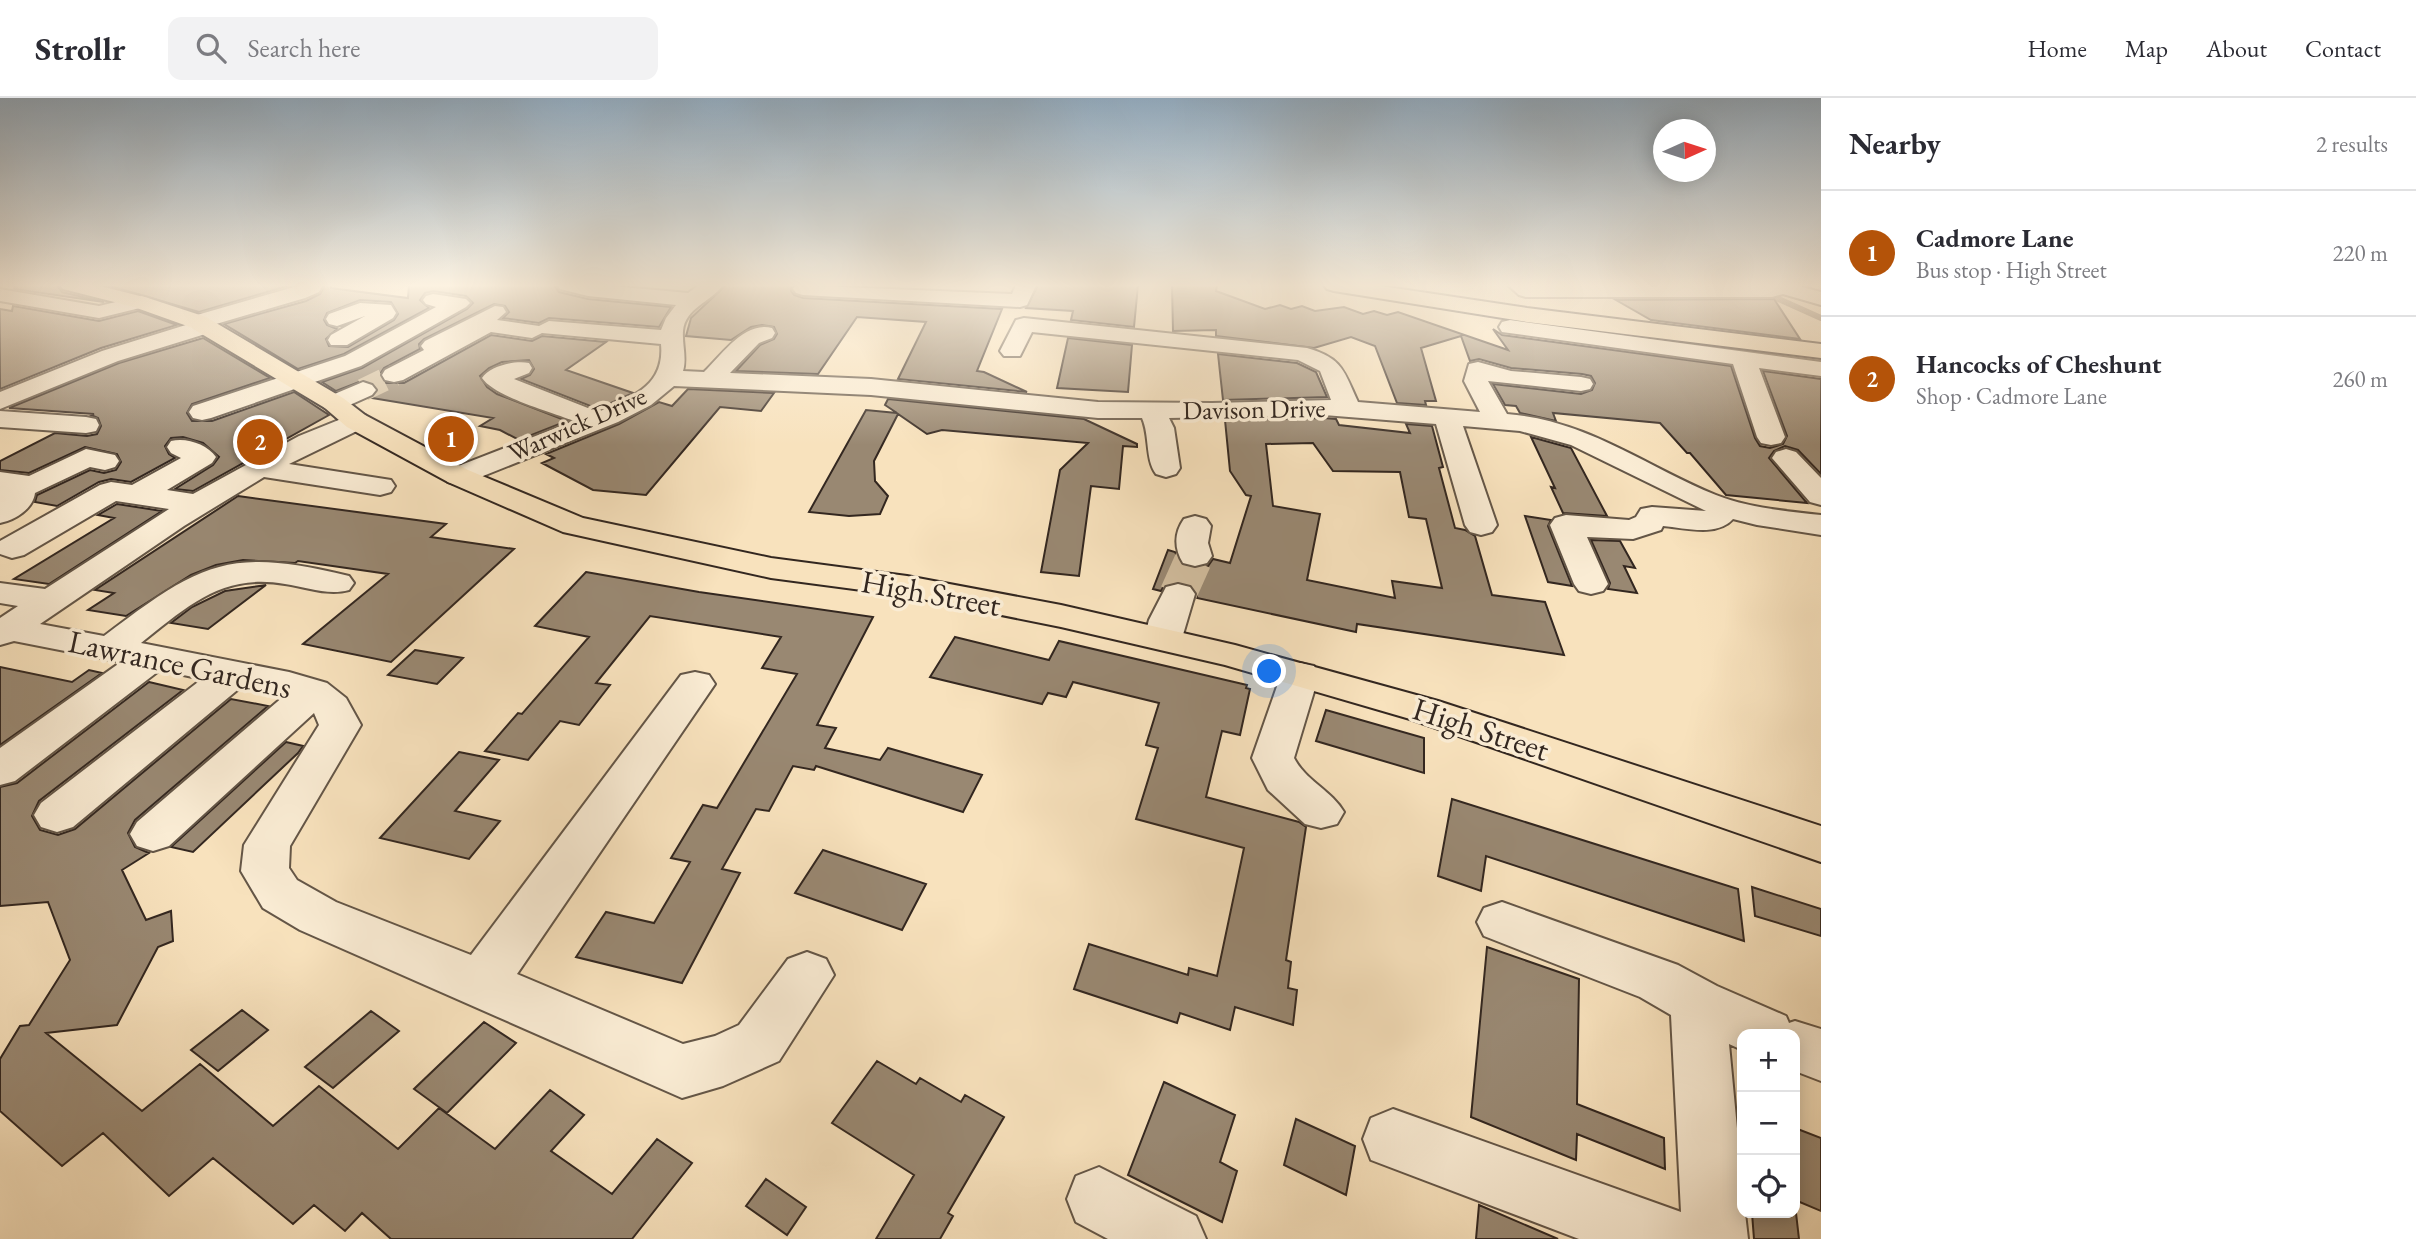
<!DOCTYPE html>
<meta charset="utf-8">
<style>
body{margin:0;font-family:"EB Garamond",serif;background:#f2f2f3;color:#2b2b33}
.controls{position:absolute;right:21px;bottom:21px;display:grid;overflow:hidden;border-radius:14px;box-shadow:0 4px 18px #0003}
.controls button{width:63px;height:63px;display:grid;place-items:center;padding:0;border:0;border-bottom:2px solid #e1e1e2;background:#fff;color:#2b2b33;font:35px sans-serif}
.compass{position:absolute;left:1653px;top:21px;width:63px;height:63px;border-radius:50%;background:#fff;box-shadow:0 4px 18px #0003;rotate:87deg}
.you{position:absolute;left:1270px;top:574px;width:24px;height:24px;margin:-18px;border:5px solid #fff;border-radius:50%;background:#1a73e8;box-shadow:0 0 0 10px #1a73e833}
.badge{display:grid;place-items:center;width:46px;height:46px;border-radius:50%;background:#b45309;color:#fff;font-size:23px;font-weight:700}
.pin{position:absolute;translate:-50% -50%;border:4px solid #fff;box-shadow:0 2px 7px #0006}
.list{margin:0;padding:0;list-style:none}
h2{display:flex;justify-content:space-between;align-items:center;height:91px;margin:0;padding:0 28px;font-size:30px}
h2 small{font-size:23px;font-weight:400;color:#7c7c81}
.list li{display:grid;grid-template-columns:46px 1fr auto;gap:21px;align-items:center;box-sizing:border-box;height:126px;padding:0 28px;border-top:2px solid #e1e1e2}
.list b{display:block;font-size:26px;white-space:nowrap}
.list p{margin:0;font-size:23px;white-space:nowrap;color:#7c7c81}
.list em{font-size:23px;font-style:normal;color:#7c7c81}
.icon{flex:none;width:38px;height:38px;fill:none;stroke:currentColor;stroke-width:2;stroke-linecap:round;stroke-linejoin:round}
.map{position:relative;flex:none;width:1821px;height:1141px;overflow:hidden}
header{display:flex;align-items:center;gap:42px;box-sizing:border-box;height:98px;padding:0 35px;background:#fff;border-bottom:2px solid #e1e1e2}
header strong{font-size:33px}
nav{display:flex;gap:38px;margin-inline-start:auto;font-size:24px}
.search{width:490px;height:63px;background:#f2f2f3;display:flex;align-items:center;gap:18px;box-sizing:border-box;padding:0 24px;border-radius:14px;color:#7c7c81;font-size:26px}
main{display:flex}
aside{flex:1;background:#fff}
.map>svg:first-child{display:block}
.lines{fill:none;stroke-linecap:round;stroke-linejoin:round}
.stream{stroke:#81715e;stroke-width:6}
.building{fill:#998872;stroke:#332720;stroke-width:2;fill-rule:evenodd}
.minor-tunnel-far1{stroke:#d1bd9e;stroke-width:23;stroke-dasharray:23 11;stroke-linecap:butt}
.minor-tunnel{stroke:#d1bd9e;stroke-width:37;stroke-dasharray:37 18;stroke-linecap:butt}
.minor-casing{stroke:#645647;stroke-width:4}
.major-casing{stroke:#332720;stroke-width:4}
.highway-casing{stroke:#332720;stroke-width:4}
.minor{fill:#faecd4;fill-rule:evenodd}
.major{fill:#f8e2bd;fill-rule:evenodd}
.highway{fill:#f8e2bd;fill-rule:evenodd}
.labels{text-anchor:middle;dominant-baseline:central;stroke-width:7;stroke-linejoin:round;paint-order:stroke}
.far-street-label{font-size:26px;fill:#332720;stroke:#faecd4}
.street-label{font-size:32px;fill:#332720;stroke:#faecd4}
</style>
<header>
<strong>Strollr</strong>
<div class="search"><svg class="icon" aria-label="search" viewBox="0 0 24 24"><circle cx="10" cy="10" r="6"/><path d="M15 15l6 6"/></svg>Search here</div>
<nav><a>Home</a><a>Map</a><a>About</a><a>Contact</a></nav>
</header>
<main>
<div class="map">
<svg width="1821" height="1141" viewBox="0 0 1821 1141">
<rect width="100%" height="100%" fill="#f8e2bd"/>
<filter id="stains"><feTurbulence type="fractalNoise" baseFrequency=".00286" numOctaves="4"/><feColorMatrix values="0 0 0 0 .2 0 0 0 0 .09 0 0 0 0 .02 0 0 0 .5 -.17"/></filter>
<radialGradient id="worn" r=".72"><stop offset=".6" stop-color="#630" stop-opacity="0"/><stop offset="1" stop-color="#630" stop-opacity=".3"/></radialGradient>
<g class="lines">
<!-- stream -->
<path class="stream" d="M 1763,194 L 1821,220"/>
</g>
<!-- building -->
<path class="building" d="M 15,187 L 57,187 L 62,194 L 104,204 L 14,191 Z
M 107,187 L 291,187 L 199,214 Z
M 325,187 L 331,187 L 331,190 L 408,200 L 409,187 L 554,187 L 559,194 L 588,201 L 671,209 L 659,229 L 549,220 L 539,225 L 503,220 L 509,214 L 505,208 L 494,206 L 424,241 L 419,246 L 420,251 L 384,270 L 380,276 L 384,285 L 404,285 L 491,237 L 532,243 L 542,238 L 606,244 L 566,272 L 633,295 L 598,311 L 521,281 L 530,277 L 534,271 L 529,262 L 502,264 L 489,270 L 480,278 L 487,289 L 497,296 L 567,323 L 519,342 L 500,332 L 480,328 L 493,320 L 372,300 L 378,290 L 373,285 L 364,282 L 336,293 L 322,284 L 362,270 L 467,211 L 473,205 L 466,198 L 433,193 L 425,195 L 420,202 L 429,210 L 344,256 L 298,271 L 224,226 L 306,203 L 320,196 ZM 360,202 L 391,204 L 398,216 L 394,222 L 348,249 L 329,248 L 326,241 L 337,231 L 327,227 L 324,222 L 327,215 Z
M 726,187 L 792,187 L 791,193 L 794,197 L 803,200 L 1002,211 L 977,273 L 984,274 L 1027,294 L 898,281 L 926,224 L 857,219 L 818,276 L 736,273 L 760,247 L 774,241 L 777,236 L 774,229 L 762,227 L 751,229 L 731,242 L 686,238 L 691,220 Z
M 1038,187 L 1138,187 L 1134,229 L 1071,222 L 1073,213 L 1026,210 Z
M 1172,187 L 1217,187 L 1216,193 L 1265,211 L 1280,207 L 1291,211 L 1302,208 L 1315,213 L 1344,209 L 1363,216 L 1374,213 L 1387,217 L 1398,214 L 1508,252 L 1493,231 L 1502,237 L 1731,268 L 1755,340 L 1760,348 L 1770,350 L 1783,346 L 1787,338 L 1763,273 L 1821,281 L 1821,376 L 1798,352 L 1785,348 L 1774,353 L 1769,360 L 1807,405 L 1726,397 L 1690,355 L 1687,355 L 1660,325 L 1553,315 L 1556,323 L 1520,315 L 1516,308 L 1505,307 L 1493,286 L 1581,296 L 1592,292 L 1595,285 L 1591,278 L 1582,276 L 1511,270 L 1479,261 L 1470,263 L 1461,238 L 1421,250 L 1436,303 L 1425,303 L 1426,307 L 1397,305 L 1375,248 L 1351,239 L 1314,250 L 1216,238 L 1216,232 L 1173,233 Z
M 1774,201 L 1800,241 L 1651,222 L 1616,202 Z
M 13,208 L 99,223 L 138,213 L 177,227 L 101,250 L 0,291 L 0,211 L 12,213 Z
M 203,240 L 270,280 L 192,306 L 187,315 L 192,323 L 212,323 L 294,294 L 329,317 L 193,393 L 175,391 L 213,367 L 219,359 L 203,345 L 183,339 L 171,340 L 165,348 L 169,356 L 175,360 L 131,384 L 111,381 L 99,384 L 57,408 L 35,404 L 37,397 L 90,372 L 104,375 L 116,372 L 121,364 L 117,356 L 85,349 L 29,375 L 0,372 L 0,363 L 55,335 L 87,338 L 97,336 L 101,328 L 98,320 L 91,317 L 94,316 L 9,310 L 119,265 Z
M 1068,240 L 1132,247 L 1128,294 L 1057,290 Z
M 1218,256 L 1297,265 L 1316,274 L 1327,299 L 1223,302 Z
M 688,291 L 774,295 L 761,313 L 720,309 L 646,397 L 593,392 L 542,365 L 554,360 L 546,356 L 619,326 L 659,304 L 672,308 Z
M 888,301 L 1084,321 L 1137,346 L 1137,349 L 1123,348 L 1119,391 L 1091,388 L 1079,478 L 1041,474 L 1060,372 L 1088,345 L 942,332 L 927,336 L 898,316 L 874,363 L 875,383 L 888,398 L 880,416 L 849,418 L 809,414 L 866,312 L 897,315 L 885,307 Z
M 1324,320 L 1336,321 L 1339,327 L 1410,335 L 1406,326 L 1432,328 L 1443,369 L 1439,370 L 1455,430 L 1465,432 L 1475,438 L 1492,497 L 1545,504 L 1564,557 L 1357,526 L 1356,534 L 1197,500 L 1197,494 L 1192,487 L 1179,483 L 1165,486 L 1161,493 L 1153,491 L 1168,452 L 1175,454 L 1182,468 L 1194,471 L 1208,468 L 1213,461 L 1230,465 L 1251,398 L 1246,397 L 1230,373 L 1225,322 ZM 1313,345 L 1333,373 L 1400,374 L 1409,419 L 1426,421 L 1442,490 L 1392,483 L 1395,500 L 1307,482 L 1320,416 L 1273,408 L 1266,346 Z
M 1531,339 L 1571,350 L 1607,418 L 1563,415 L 1551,389 L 1555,390 Z
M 238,398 L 446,426 L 431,439 L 514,451 L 391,564 L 303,546 L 388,476 L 298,463 L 295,465 L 243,462 L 216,467 L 191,477 L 126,518 L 88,512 L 114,495 L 95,492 Z
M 117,406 L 162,413 L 49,486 L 14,481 L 114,420 L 98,417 Z
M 1525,418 L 1551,422 L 1548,428 L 1572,488 L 1548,484 Z
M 1591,442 L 1620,443 L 1635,470 L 1624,468 L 1637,495 L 1608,491 L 1610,485 Z
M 586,474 L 699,494 L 873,519 L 817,627 L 836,630 L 825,650 L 880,662 L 888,650 L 982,677 L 963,714 L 816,668 L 814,672 L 793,668 L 769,713 L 756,711 L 722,771 L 740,775 L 682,885 L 576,859 L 606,814 L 654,825 L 690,764 L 671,760 L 703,707 L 717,710 L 797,576 L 762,570 L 781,539 L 650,518 L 596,585 L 610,587 L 579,627 L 560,623 L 528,662 L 485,653 L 518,615 L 522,616 L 589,539 L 535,528 Z
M 266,487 L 208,531 L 171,525 L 192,509 L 225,493 Z
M 955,539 L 1049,562 L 1059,543 L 1247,587 L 1246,590 L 1250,591 L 1240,637 L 1222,633 L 1206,699 L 1299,724 L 1306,729 L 1286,862 L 1291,864 L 1288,890 L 1297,892 L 1293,927 L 1235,909 L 1230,932 L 1180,915 L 1177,925 L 1074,891 L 1089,846 L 1188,877 L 1189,870 L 1217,878 L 1244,750 L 1136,721 L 1158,650 L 1146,647 L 1159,605 L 1073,584 L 1066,599 L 1048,595 L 1042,606 L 930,579 Z
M 415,552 L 463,560 L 437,586 L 388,577 Z
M 0,569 L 72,584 L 89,572 L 102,575 L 0,647 Z
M 149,584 L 183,592 L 39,703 L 32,718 L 40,732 L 58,737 L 75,731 L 231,601 L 268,608 L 135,722 L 128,735 L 135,749 L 149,755 L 122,772 L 146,822 L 171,813 L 173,843 L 158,849 L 117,927 L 46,935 L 142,1013 L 200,966 L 273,1028 L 319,988 L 398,1051 L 439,1010 L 495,1051 L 550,992 L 584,1017 L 551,1053 L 612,1096 L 657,1041 L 692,1065 L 632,1141 L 391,1141 L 362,1115 L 345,1133 L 314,1107 L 293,1126 L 213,1060 L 169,1098 L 103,1035 L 62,1068 L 0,1013 L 0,961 L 20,928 L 29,927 L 70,862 L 48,804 L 0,808 L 0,689 L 17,685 Z
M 1326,612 L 1424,640 L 1424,675 L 1316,643 Z
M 286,644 L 303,648 L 298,655 L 193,754 L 171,749 Z
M 459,654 L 499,662 L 455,713 L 500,723 L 469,761 L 380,740 Z
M 1452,701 L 1738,791 L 1744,843 L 1486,758 L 1481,793 L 1438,778 Z
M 823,752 L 926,786 L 902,832 L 795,795 Z
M 1752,789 L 1821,811 L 1821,838 L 1755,818 Z
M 1487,849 L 1579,881 L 1577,1006 L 1664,1040 L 1665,1071 L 1577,1036 L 1576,1062 L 1471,1019 Z
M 242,912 L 268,932 L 218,973 L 191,952 Z
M 371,913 L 399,933 L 333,990 L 305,969 Z
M 484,924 L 516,945 L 447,1015 L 414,991 Z
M 877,963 L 916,986 L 920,980 L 961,1004 L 965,997 L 1004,1019 L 948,1115 L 953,1118 L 940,1141 L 876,1141 L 914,1077 L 832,1025 Z
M 1164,984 L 1235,1017 L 1220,1064 L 1237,1073 L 1222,1124 L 1128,1077 Z
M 1296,1021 L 1355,1048 L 1346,1097 L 1284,1067 Z
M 1795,1030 L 1821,1040 L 1821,1113 L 1795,1102 Z
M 766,1081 L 806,1109 L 787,1137 L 746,1108 Z
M 1479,1107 L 1558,1141 L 1476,1141 Z
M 1752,1115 L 1796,1115 L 1799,1141 L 1754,1141 Z"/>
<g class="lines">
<!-- minor-tunnel-far1 -->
<path class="minor-tunnel-far1" d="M 363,292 L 394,277"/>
<!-- minor-tunnel -->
<path class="minor-tunnel" d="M 1178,496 L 1195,458"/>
<!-- minor casing -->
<g class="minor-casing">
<path id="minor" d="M 301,187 L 323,187 L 319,194 L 305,200 L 216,226 L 218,228 L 215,233 L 118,263 L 0,311 L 0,294 L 102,253 L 189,226 L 187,224 L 190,219 Z
M 557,187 L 602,187 L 688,195 L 699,187 L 723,187 C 711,204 685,210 683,233 C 682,247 687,260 683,273 L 704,274 C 722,257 744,223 772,230 L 775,235 L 772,240 L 759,245 L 730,275 L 871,281 L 1098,304 L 1212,305 L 1331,302 L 1320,273 L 1298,262 L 1032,234 L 1020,258 L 1004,258 L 1000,253 L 1016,222 L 1024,220 L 1307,250 C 1343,260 1344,274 1358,304 L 1480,314 L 1464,283 L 1469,266 L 1478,264 L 1511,273 L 1581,279 L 1590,281 L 1593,286 L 1590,291 L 1581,293 L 1488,283 L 1507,316 C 1587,322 1645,368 1716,397 C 1749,410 1786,413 1821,417 L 1821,437 L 1757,427 L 1733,421 C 1717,439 1685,430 1663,428 L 1661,432 L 1633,441 L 1587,439 L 1608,486 L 1603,493 L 1591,496 L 1579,493 L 1574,486 L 1550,427 L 1555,420 L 1566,417 L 1629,422 L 1636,419 L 1641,411 L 1652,409 L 1706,413 L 1571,347 L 1520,333 L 1463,328 L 1497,427 L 1492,434 L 1481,437 L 1470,434 L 1465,427 L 1436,326 L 1324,317 L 1169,320 L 1174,330 L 1180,370 L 1176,376 L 1166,379 L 1156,376 C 1145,361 1150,338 1142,320 L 1098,320 L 871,297 L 674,288 L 651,307 L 618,324 L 468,384 L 458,387 L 448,384 L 443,378 L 448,372 L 574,323 C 551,314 495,299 482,280 C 490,268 515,262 529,265 L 532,270 L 529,275 L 514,281 L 598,314 C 632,299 665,288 661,246 L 542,235 L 532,240 L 491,234 L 403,282 L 394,284 L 385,282 L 382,277 L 385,272 L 424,252 L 421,248 L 425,243 L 495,208 L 503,209 L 506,214 L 497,222 L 539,228 L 549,223 L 661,232 L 666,220 L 676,207 L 588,198 L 560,191 Z
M 795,187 L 1012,196 L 1016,187 L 1036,187 L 1027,207 L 1020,209 L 803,197 L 796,195 L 793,191 Z
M 1508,187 L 1795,187 L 1821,194 L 1821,207 L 1783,196 L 1772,199 L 1526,199 L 1519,197 Z
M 0,191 L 99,208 L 141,198 L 148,200 L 152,204 L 148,208 L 99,220 L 0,203 Z
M 433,196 L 466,201 L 470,205 L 466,209 L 361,268 L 211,320 L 202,322 L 193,320 L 189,314 L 193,308 L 345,258 L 436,209 L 426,206 L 423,202 L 426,198 Z
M 360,205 L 391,207 L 396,215 L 393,220 L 347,247 L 331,247 L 328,242 L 331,237 L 365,218 L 337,228 L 329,226 L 326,221 L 329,216 Z
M 1510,222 L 1821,264 L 1821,278 L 1759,270 L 1785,339 L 1781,345 L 1771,347 L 1761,345 L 1757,339 L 1733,266 L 1502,234 L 1499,229 L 1502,224 Z
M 363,284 L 372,287 L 376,292 L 372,297 L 343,310 L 334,313 L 325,310 L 321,305 L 325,300 Z
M 0,313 L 86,319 L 96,321 L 99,327 L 96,333 L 86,335 L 0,329 Z
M 356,315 L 365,317 L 369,323 L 365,329 L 289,366 L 391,382 L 395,388 L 391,394 L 380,397 L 264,379 L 184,428 L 40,526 L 104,538 C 200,465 228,448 349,478 L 354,485 L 349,492 C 328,498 306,489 285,486 C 222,475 188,508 141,545 L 289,574 L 327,585 L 346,600 L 361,627 L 290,748 L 289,770 L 297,782 L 336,804 L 471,857 L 681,577 L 695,574 L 709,577 L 715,586 L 517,876 L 683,946 L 715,938 L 739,927 L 788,861 L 807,854 L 826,861 L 834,877 L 779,963 L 723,988 L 682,1000 L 300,832 L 263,810 L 241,773 L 244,747 L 319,627 L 314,615 L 169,748 L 153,753 L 137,748 L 130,736 L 137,724 L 284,598 L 241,589 L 73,729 L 57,734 L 41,729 L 34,717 L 41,705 L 202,581 L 160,572 L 15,683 L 0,687 L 0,650 L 121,564 L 14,543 L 0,547 L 0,520 L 18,508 L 0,505 L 0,485 L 45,491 L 169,411 L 116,403 L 24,457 L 12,460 L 0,456 L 0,443 L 100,387 L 111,384 L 132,387 L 181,360 L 171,355 L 167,349 L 171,343 C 186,339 207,346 216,359 L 212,365 L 167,392 L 193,396 L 299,338 Z
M 86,351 L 115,357 L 119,363 L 115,369 L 105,372 L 90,369 L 35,395 C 33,411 15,422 0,425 L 0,374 L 29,378 Z
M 1786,351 L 1796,354 L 1821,380 L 1821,407 L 1810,404 L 1772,360 L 1776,354 Z
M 1195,418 L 1206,421 L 1211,428 L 1208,445 L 1212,458 L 1207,465 L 1195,468 L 1183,465 C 1174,451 1174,435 1184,421 Z
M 1178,486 L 1190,489 L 1195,496 L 1182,540 L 1176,548 L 1163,551 L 1150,548 L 1144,540 L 1149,522 L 1166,489 Z
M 1300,565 L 1314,568 L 1319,577 L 1294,660 C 1306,683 1331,692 1344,714 L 1337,726 L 1321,730 L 1305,726 L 1268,692 L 1252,660 L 1281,577 L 1286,568 Z
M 1502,804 L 1678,867 L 1717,888 L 1786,918 L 1789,925 L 1795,923 L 1821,931 L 1821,983 L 1795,973 L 1795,936 L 1742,936 L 1742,952 L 1729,946 L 1742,1083 L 1742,1115 L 1745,1115 L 1748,1141 L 1579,1141 L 1371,1062 L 1363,1041 L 1371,1020 L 1393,1011 L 1681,1114 L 1671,917 L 1640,899 L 1484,838 L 1477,824 L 1484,810 Z
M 1099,1069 L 1196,1118 L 1206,1141 L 1108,1141 L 1076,1124 L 1067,1101 L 1076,1078 Z"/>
</g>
<!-- major casing -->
<g class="major-casing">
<path id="major" d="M 60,187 L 96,187 L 148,200 L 206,219 L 343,300 L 365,317 L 468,372 L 583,420 L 771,460 L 907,478 L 1061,507 L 1235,547 L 1438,603 L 1821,728 L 1821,764 L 1410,621 L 1225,567 L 1061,529 L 907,498 L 771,480 L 563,434 L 448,384 L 347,329 L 325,310 L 190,229 L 134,209 L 63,191 Z"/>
</g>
<!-- highway casing -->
<g class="highway-casing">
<path id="highway" d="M 1324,187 L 1374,187 L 1527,210 L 1821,246 L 1821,260 L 1527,224 L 1334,193 L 1327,191 Z"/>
</g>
<!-- minor -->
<use href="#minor" class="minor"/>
<!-- major -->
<use href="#major" class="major"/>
<!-- highway -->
<use href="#highway" class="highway"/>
</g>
<!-- sky -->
<linearGradient id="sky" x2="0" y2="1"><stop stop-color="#93adc2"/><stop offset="0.54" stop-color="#fcf2e1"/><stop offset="1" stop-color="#fcf2e1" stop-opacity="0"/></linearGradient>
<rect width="1821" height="347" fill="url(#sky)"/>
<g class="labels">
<!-- far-street labels -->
<g class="far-street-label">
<text transform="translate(1254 311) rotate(-1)">Davison Drive</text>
<text transform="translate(577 326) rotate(-24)">Warwick Drive</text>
</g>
<!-- street labels -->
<g class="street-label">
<text transform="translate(931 495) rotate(10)">High Street</text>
<text transform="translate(180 566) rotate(12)">Lawrance Gardens</text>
<text transform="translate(1481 631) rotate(18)">High Street</text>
</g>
</g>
<rect width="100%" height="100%" filter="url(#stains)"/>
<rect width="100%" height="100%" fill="url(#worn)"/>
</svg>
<div class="controls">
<button>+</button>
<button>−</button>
<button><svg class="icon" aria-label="locate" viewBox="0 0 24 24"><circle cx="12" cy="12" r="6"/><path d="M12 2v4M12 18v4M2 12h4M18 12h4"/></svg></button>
</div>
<svg class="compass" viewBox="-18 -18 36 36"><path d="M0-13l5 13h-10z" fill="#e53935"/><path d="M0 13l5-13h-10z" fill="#7c7c81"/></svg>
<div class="you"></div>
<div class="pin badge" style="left:451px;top:341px">1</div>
<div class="pin badge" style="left:260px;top:344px">2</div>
</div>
<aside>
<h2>Nearby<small>2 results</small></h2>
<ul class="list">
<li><span class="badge">1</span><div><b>Cadmore Lane</b><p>Bus stop · High Street</p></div><em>220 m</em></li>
<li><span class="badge">2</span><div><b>Hancocks of Cheshunt</b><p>Shop · Cadmore Lane</p></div><em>260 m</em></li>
</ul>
</aside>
</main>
